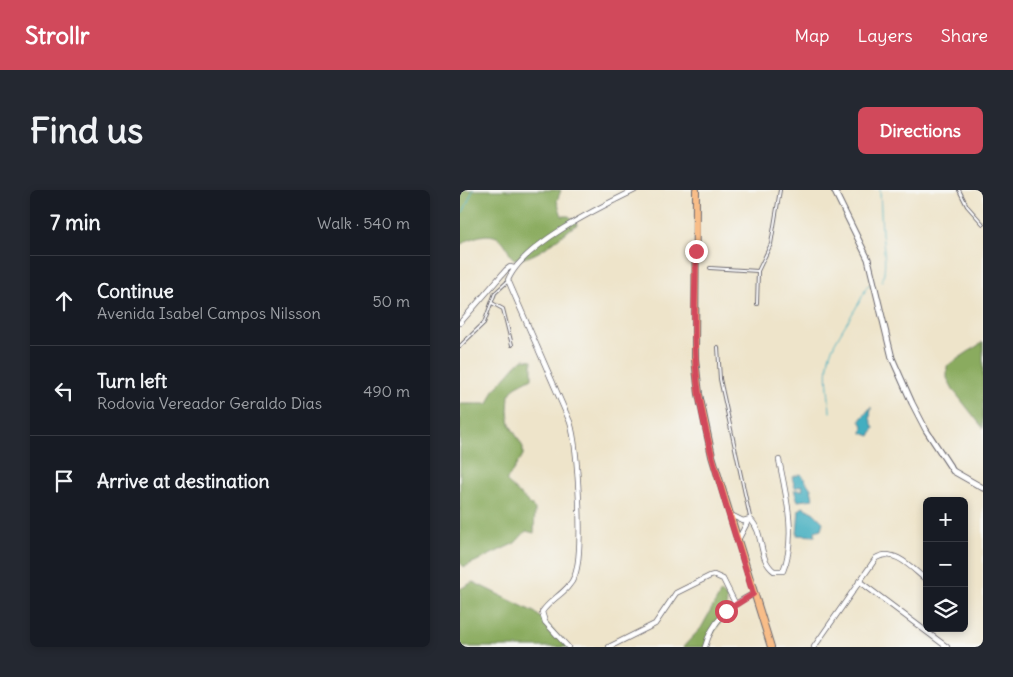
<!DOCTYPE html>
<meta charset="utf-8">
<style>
body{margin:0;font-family:Delius,sans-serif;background:#242831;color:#f1f3f6}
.controls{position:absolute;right:15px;bottom:15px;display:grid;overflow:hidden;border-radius:8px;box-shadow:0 2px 8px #0003}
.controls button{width:45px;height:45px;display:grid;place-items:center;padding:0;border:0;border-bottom:1px solid #363941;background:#171b24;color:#f1f3f6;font:25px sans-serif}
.stop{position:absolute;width:15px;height:15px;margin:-11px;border:4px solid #d1495b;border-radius:50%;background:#fff}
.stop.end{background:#d1495b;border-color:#fff;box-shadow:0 1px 5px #0008}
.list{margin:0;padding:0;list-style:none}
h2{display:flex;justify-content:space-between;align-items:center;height:65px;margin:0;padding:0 20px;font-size:21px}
h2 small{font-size:16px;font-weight:400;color:#9ea1a6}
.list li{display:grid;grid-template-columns:32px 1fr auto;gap:15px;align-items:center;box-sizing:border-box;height:90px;padding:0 20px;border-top:1px solid #363941}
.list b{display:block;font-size:19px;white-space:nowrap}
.list p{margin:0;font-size:16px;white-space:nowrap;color:#9ea1a6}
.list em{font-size:16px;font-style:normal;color:#9ea1a6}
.icon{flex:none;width:28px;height:28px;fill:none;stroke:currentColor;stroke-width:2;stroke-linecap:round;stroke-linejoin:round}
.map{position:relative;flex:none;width:523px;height:457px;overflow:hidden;border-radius:8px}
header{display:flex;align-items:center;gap:30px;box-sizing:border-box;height:70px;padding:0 25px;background:#d1495b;color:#fff}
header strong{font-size:24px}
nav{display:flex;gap:28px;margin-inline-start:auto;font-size:18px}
.intro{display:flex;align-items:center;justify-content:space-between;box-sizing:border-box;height:120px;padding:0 30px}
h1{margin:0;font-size:35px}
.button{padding:12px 22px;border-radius:8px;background:#d1495b;color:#fff;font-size:18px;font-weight:700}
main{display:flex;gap:30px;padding:0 30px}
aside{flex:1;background:#171b24;border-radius:8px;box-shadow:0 2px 8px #0003}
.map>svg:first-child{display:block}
.forest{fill:#8aab5f;stroke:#56664d}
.water{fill:#42aec0;stroke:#32687e}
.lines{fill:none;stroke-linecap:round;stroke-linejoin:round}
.stream{stroke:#42aec0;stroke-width:1}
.service-casing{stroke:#69666d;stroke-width:4}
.minor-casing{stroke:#69666d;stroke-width:6}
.tertiary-casing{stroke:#69666d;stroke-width:7}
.primary-casing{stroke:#69666d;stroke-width:8}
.service{stroke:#fff;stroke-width:2}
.minor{stroke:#fff;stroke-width:4.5}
.tertiary{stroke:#fff;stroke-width:5}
.primary{stroke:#f8bd88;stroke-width:6}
.route{stroke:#d1495b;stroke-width:6}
</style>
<header>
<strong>Strollr</strong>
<nav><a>Map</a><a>Layers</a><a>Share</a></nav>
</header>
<div class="intro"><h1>Find us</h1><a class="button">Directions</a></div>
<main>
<aside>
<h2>7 min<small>Walk · 540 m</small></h2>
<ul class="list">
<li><svg class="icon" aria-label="ahead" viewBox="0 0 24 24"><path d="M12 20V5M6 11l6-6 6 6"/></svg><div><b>Continue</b><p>Avenida Isabel Campos Nilsson</p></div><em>50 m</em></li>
<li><svg class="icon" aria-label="left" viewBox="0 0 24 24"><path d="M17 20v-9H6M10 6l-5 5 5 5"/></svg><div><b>Turn left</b><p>Rodovia Vereador Geraldo Dias</p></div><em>490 m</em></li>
<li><svg class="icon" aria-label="arrive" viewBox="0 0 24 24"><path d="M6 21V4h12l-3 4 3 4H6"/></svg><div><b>Arrive at destination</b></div></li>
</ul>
</aside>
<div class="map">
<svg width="523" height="457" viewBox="0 0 523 457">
<rect width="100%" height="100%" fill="#f6f6f2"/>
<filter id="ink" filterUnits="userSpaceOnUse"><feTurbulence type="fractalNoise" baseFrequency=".02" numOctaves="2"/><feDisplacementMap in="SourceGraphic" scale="10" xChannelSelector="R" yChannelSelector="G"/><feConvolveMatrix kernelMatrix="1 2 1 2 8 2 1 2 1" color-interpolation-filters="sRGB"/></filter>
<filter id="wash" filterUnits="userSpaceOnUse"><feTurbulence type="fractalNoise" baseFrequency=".0096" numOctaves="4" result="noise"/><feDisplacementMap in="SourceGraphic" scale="20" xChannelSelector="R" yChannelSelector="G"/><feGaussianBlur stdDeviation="1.12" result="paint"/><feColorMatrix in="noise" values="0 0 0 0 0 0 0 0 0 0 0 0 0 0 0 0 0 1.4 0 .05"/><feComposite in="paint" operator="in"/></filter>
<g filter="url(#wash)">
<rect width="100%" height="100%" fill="#eee4ca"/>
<!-- forest -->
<path class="forest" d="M 0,0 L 101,0 L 97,11 L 102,26 L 109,26 L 118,34 C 99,45 78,70 54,69 C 49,65 49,61 46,56 C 36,38 13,46 0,55 Z
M 523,152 L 523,238 L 494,201 L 487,188 L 487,176 Z
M 64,169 L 72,170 L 72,188 L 55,197 L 49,205 L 48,221 L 50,235 L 63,257 L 63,265 L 46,291 L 75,319 L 74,343 L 66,341 L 55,353 L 4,377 L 0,373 L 0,214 L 28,214 L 34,200 L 57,174 Z
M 13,392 L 76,423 L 109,457 L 0,457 L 0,399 Z
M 261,402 L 267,407 L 266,422 L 245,457 L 223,457 L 241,438 Z"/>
<!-- water -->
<path class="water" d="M 411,217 L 410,229 L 414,238 L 410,246 L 402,243 L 403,236 L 400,230 Z
M 341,284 L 351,299 L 353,309 L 338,311 L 334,300 L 343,300 L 342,295 L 335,298 L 332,287 Z
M 343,317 L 354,323 L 363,332 L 361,339 L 355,341 L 355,346 L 337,345 L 339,320 Z"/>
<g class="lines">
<!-- stream -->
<path class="stream" d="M 420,0 C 421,14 421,29 422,44 C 424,60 427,75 422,91
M 0,24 L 4,21 L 13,0
M 370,222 C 369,202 364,180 371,161 C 381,138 398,119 407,96 L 410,95"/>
</g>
</g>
<g filter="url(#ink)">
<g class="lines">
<!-- service casing -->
<g class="service-casing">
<path id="service" d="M 499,0 L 507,16 L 523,34
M 250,78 L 298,81
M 32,113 L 43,119 L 52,155
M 297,114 L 298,81 L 311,54 L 320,0
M 0,156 L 24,133 L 35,103 L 48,91
M 258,157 L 260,189 L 290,327"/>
</g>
<!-- minor casing -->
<g class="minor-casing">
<path id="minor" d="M 0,133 L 46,80 L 50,77 L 54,78
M 271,325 L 283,331 L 290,329 C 305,343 297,368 314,381 L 323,381 C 337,348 326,304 319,270
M 278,350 L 288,331
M 399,391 L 487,457
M 108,457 L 85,432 L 82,422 C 91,408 109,402 115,385 C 124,361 118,257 110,232 L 48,90 C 63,54 140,17 175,0
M 149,457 L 195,434 L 216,403 L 250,386 L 254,385 L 263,389 L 275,413
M 245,457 C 252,431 269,416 293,404
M 354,457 L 416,368 C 433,357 452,378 464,388"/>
</g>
<!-- tertiary casing -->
<g class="tertiary-casing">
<path id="tertiary" d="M 374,0 L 408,69 L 432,168 L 452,213 L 466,240 L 493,281 L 523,298"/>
</g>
<!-- primary casing -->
<g class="primary-casing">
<path id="primary" d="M 236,0 L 235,169 L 239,204 L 252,266 L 311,457"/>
</g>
<!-- service -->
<use href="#service" class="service"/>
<!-- minor -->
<use href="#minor" class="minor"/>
<!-- tertiary -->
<use href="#tertiary" class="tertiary"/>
<!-- primary -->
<use href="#primary" class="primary"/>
</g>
</g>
<g class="lines" filter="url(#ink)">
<!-- route -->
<path class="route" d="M 236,61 C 235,108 232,158 239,205 C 250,273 274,338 293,404 L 266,421"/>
</g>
</svg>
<div class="controls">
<button>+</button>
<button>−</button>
<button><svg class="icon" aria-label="layers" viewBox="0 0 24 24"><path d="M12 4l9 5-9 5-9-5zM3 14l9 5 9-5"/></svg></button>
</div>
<div class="stop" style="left:266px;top:421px"></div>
<div class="stop end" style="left:236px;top:61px"></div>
</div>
</main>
